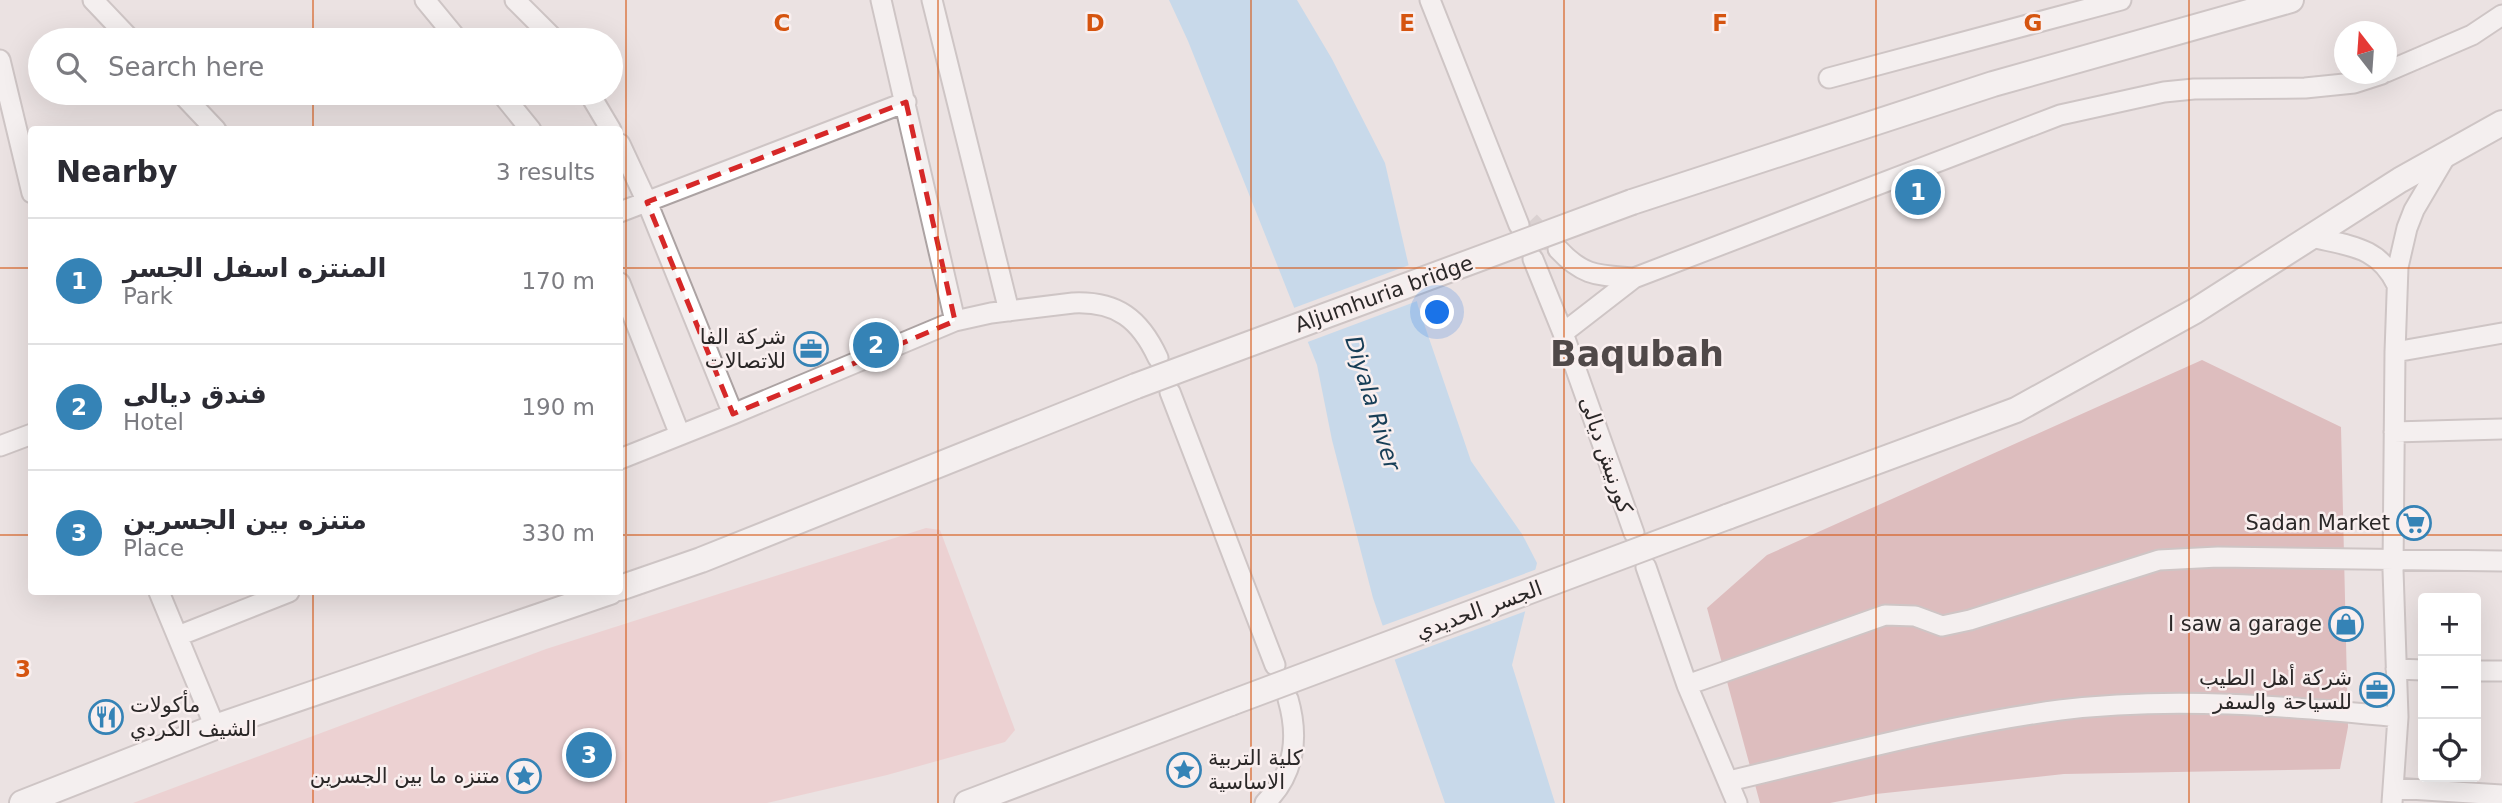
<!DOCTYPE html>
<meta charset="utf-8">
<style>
body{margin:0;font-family:"DejaVu Sans",Cairo,sans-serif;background:#f2f2f3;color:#2b2b33}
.controls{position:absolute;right:21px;bottom:21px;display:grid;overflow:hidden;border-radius:7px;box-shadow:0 7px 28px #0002}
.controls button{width:63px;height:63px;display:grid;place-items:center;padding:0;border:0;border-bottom:2px solid #e1e1e2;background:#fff;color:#2b2b33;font:35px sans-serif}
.compass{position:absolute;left:2334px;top:21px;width:63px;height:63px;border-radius:50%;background:#fff;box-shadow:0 7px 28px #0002;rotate:343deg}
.you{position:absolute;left:1438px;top:313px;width:24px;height:24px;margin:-18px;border:5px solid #fff;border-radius:50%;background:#1a73e8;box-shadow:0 0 0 10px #1a73e833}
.badge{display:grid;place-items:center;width:46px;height:46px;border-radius:50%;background:#3583b6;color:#fff;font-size:23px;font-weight:700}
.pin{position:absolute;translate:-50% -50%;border:4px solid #fff;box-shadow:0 2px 7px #0006}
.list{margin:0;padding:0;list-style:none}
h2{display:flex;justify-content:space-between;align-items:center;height:91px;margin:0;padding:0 28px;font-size:30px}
h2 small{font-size:23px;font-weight:400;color:#7c7c81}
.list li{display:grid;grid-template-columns:46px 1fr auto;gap:21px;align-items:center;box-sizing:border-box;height:126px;padding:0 28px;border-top:2px solid #e1e1e2}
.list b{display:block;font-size:26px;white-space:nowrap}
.list p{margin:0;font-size:23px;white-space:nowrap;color:#7c7c81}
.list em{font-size:23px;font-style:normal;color:#7c7c81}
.icon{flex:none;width:38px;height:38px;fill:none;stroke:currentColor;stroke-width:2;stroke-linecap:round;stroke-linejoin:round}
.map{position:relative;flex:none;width:2502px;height:803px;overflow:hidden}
.search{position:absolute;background:#fff;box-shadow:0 7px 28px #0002;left:28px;top:28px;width:595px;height:77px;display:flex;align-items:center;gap:18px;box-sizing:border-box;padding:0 24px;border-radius:38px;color:#7c7c81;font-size:26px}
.panel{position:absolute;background:#fff;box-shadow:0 7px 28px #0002;left:28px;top:126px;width:595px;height:469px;border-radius:7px}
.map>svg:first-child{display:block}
.green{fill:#eebdbe}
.forest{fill:#cd9093}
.water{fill:#9dcff4}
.pier{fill:#ebe2e2}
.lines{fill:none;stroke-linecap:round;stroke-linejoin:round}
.minor-tunnel{stroke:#c5bdbd;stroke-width:19;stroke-dasharray:19 10;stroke-linecap:butt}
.minor-casing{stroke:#aca3a3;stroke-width:23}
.major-casing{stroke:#aca3a3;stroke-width:28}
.minor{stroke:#fff;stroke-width:19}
.major{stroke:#fff;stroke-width:24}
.major-bridge-casing{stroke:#aca3a3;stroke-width:28;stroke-linecap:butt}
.major-bridge{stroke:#fff;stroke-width:24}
.marked{fill:none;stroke:#d62828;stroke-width:5;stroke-dasharray:14 9;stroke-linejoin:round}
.grid{fill:none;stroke:#d5540f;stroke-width:2;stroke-opacity:0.55}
.labels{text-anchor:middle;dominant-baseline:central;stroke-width:5;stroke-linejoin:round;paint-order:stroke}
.street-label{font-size:21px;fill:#2b2828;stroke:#f9efef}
.poi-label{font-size:21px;fill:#2b2828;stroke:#f9efef;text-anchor:end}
.water-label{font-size:23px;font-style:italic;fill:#173e57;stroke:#f9efef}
.town-label{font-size:35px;font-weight:bold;fill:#504949;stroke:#f9efef}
.grid-label{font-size:23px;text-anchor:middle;font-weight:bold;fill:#d5540f;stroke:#f9efef;stroke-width:5;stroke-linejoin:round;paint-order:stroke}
</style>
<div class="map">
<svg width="2502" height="803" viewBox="0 0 2502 803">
<rect width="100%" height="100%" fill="#ebe2e2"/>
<!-- green -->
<path class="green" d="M 926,528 L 940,530 L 1015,730 L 1005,742 L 887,775 L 767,803 L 133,803 L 546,649 Z"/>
<!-- forest -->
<path class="forest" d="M 2202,360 L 2341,427 L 2348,727 L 2340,769 L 2064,774 L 1876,794 L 1830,803 L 1760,803 L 1707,608 L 1767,555 Z"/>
<!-- water -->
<path class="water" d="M 1169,0 L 1297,0 L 1332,59 L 1385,163 L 1418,306 L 1471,461 L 1522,534 L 1537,563 L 1512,665 L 1555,803 L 1445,803 L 1373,598 L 1332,440 L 1317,365 L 1188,41 Z"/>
<!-- pier -->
<path class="pier" d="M 1412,264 L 1420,300 L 1305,343 L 1291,309 Z
M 1540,568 L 1529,610 L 1391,661 L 1379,627 Z"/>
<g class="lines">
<!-- minor-tunnel -->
<path class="minor-tunnel" d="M 1530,221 L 1552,244"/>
<!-- minor casing -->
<g class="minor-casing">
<path id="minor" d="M 93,0 L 131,40
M 425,0 L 458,40
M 515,0 L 555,40
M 881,0 L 955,321
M 932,0 L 1009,311
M 1430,0 L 1519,225
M 0,60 L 32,193
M 2386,72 L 2472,35 L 2502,15
M 1829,78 L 2121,0
M 181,93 L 216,130
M 501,93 L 531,130
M 589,93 L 611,130
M 620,144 L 647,202 L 733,414
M 620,212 L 906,102
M 2311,237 C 2349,246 2379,246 2397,285
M 1558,249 C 1584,277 1598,275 1634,278
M 1533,259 L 1563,333 L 1634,533
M 620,283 L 680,435
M 1563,333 L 1634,278 L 2060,115 L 2164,92 L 2194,89 L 2305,88 L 2354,83 L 2382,74
M 2395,352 L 2502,333
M 1170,392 L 1275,665
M 2394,432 L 2502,429
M 0,446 L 32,434
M 620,459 L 733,414 L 955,321 L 991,313 L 1073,303 C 1117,301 1140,319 1158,358
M 1646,567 L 1687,685 L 1737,803
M 159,592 L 215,727
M 178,636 L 289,592
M 2396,669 L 2423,670
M 2476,671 L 2502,671
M 1687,685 L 1885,615 L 1915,616 L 1942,626 L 1970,620 L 2159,560 L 2218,557 L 2502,561
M 1729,781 C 1839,755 1948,725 2060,710 C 2172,696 2286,706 2398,717
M 2394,788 L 2502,795
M 1265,803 C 1295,774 1299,737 1288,699
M 2392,803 L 2398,717 L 2393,570 L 2395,352 L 2398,267 L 2407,228 L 2414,210 L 2447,154"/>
</g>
<!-- major casing -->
<g class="major-casing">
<path id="major" d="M 1632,202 L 1993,84 L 2291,0
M 1727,517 L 2016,410 L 2195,311 L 2400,180 L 2502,123
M 620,588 L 701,560 L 1136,386
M 22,803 L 215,727 L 610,592
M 967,803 L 1231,703"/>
</g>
<!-- minor -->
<use href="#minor" class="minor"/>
<!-- major -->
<use href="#major" class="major"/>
<!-- major-bridge casing -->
<g class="major-bridge-casing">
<path id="major-bridge" d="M 1136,386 L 1632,202
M 1231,703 L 1727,517"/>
</g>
<!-- major-bridge -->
<use href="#major-bridge" class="major-bridge"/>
</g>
<!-- marked area -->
<path d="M0 0H2502V803H0ZM 906,102 L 955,321 L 733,414 L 647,202 Z" fill="#ebe2e2" fill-opacity=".55" fill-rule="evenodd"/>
<path class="marked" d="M 906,102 L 955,321 L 733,414 L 647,202 Z"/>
<!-- grid -->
<path class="grid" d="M 313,0 L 313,40M 626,0 L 626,803M 938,0 L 938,803M 1251,0 L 1251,803M 1564,0 L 1564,803M 1876,0 L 1876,803M 2189,0 L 2189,803M 313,93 L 313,130M 0,268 L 32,268M 620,268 L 2502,268M 0,535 L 32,535M 620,535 L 2502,535M 313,592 L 313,803"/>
<!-- icons -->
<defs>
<g id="office-ring" transform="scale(1.75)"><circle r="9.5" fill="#f9efef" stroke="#3583b6" stroke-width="1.5"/><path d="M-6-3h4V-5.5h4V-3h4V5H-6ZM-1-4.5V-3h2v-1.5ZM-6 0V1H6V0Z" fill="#3583b6"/></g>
<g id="supermarket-ring" transform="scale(1.75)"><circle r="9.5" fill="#f9efef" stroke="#3583b6" stroke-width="1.5"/><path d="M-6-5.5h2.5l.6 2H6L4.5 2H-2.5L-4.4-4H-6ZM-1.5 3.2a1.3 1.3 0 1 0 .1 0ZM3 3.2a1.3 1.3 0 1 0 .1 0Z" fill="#3583b6"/></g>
<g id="shop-ring" transform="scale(1.75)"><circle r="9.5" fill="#f9efef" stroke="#3583b6" stroke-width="1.5"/><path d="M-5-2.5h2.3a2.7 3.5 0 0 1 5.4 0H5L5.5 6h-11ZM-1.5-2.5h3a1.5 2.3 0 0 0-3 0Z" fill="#3583b6"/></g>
<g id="restaurant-ring" transform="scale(1.75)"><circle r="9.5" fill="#f9efef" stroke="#3583b6" stroke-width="1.5"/><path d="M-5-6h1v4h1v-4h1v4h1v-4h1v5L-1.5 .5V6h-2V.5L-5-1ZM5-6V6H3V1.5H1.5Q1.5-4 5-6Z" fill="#3583b6"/></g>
<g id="sight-ring" transform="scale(1.75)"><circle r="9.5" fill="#f9efef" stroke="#3583b6" stroke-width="1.5"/><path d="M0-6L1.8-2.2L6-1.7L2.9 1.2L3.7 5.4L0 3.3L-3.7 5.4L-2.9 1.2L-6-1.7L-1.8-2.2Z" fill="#3583b6"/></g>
</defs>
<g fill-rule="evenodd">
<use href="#office-ring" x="811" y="349"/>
<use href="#supermarket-ring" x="2414" y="523"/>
<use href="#shop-ring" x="2346" y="624"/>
<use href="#office-ring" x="2377" y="690"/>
<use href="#restaurant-ring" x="106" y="717"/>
<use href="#sight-ring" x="1184" y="770"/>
<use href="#sight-ring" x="524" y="776"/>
</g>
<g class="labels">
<!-- street labels -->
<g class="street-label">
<text transform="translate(1384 294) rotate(-20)">Aljumhuria bridge</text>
<text transform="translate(1606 455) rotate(71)">كورنيش ديالى</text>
<text transform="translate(1479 610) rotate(-20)">الجسر الحديدي</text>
</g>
<!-- poi labels -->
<g class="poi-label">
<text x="786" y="337">شركة الفا<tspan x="786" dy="24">للاتصالات</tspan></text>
<text x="2390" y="523">Sadan Market</text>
<text x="2322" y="624">I saw a garage</text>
<text x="2352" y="678">شركة أهل الطيب<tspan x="2352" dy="24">للسياحة والسفر</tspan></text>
<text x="130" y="705" text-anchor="start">مأكولات<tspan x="130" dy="24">الشيف الكردي</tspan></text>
<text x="1208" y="758" text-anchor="start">كلية التربية<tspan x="1208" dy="24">الاساسية</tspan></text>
<text x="500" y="776">متنزه ما بين الجسرين</text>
</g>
<!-- water labels -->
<g class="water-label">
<text transform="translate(1373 403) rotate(73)">Diyala River</text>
</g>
<!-- town labels -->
<g class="town-label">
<text x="1637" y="354">Baqubah</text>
</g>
</g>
<g class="grid-label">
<text x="782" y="31">C</text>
<text x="1095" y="31">D</text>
<text x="1407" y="31">E</text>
<text x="1720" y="31">F</text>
<text x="2033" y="31">G</text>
<text x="23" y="677">3</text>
</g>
</svg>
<div class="controls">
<button>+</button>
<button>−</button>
<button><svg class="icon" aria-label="locate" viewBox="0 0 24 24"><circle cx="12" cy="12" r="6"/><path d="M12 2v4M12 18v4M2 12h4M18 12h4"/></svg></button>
</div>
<svg class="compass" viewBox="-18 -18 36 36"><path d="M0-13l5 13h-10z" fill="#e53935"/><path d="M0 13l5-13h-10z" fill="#7c7c81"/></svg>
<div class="you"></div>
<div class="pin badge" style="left:1918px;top:192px">1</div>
<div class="pin badge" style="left:876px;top:345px">2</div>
<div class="pin badge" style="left:589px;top:755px">3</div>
<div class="search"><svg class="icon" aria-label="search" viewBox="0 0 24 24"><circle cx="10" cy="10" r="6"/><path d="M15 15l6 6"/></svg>Search here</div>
<section class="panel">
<h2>Nearby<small>3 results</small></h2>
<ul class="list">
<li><span class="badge">1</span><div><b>المنتزه اسفل الجسر</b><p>Park</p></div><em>170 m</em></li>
<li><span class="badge">2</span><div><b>فندق ديالى</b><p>Hotel</p></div><em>190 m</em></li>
<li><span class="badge">3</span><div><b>متنزه بين الجسرين</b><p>Place</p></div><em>330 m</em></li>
</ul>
</section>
</div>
